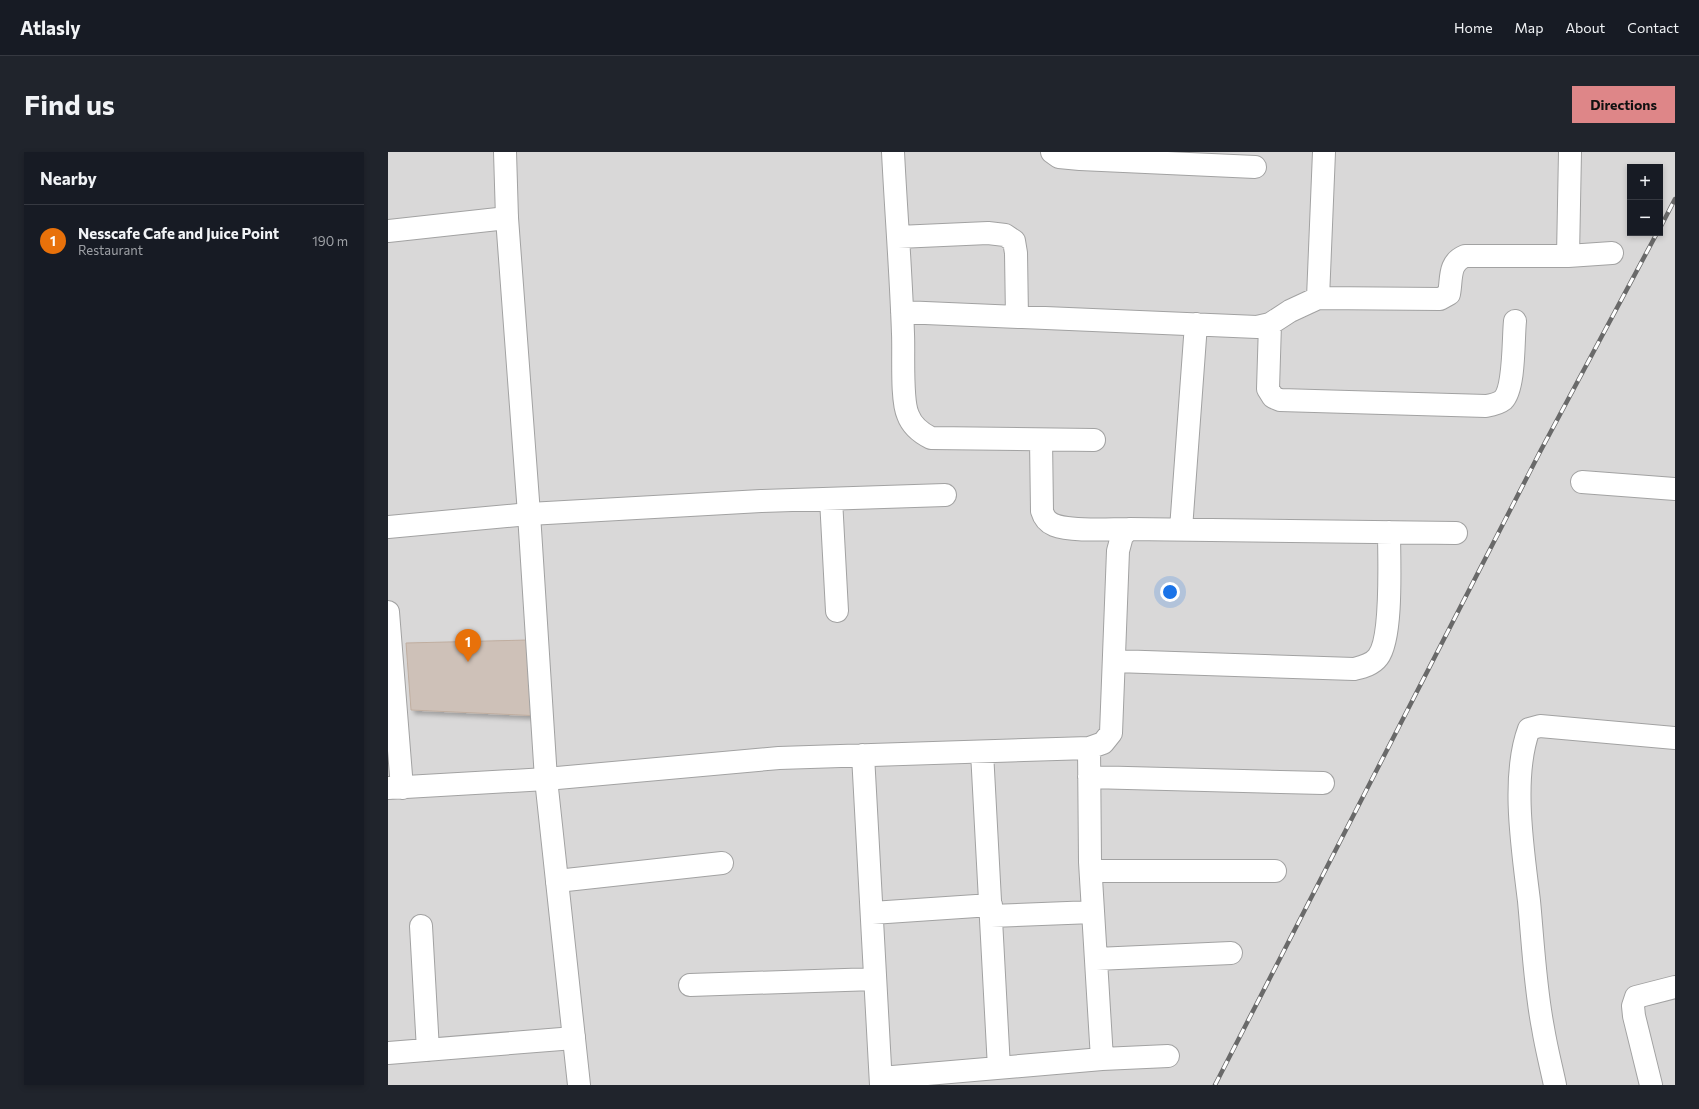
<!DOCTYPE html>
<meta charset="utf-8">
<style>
body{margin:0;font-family:Commissioner,sans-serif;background:#20242c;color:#f1f3f6}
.controls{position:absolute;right:12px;top:12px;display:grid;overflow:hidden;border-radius:0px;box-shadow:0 2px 6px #0003}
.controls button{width:36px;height:36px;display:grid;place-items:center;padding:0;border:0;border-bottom:1px solid #363941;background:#171b24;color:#f1f3f6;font:20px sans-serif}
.you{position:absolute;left:782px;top:440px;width:14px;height:14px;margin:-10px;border:3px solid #fff;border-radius:50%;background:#1a73e8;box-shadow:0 0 0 6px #1a73e833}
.badge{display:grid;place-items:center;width:26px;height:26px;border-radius:50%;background:#de8688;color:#fff;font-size:13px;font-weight:700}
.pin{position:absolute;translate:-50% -33px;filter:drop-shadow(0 1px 2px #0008)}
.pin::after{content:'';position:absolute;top:21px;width:14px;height:12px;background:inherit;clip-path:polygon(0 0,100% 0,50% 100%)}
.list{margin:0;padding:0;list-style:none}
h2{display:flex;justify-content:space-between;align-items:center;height:52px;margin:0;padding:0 16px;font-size:17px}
h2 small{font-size:13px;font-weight:400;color:#9ea1a6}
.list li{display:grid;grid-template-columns:26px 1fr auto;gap:12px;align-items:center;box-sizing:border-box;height:72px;padding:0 16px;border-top:1px solid #363941}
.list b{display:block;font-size:15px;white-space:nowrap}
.list p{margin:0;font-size:13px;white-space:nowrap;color:#9ea1a6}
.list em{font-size:13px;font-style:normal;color:#9ea1a6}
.map{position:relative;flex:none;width:1287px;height:933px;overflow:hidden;border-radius:0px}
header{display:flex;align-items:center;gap:24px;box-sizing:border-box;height:56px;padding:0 20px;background:#171b24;border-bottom:1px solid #363941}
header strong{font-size:19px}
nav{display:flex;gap:22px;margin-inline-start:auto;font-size:14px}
.intro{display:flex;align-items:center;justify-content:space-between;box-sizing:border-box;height:96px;padding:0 24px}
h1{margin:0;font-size:28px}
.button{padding:10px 18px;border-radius:0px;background:#de8688;color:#111;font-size:14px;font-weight:700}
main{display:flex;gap:24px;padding:0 24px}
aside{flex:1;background:#171b24;border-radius:0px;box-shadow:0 2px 6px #0003}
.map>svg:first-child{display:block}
.residential{fill:#d9d8d8;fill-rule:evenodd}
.building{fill:#cec1b8;stroke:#c0aea0;filter:url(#shadow)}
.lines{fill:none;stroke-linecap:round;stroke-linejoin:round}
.minor-casing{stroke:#a2a2a2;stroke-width:24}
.tertiary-casing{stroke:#a2a2a2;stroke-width:24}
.minor{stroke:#fff;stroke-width:22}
.tertiary{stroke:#fff;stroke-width:22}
.rail-casing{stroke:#696969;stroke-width:4.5}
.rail{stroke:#fff;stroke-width:3;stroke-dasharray:9;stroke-linecap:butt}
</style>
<header>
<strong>Atlasly</strong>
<nav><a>Home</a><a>Map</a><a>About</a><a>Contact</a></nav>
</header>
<div class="intro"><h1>Find us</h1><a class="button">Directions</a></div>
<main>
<aside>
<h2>Nearby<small></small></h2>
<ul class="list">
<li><span class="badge" style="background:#e8710a">1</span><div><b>Nesscafe Cafe and Juice Point</b><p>Restaurant</p></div><em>190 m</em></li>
</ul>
</aside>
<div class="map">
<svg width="1287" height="933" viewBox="0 0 1287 933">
<defs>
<filter id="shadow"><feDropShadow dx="3.5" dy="3.5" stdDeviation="2" flood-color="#0004"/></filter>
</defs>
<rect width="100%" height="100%" fill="#eee9df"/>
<!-- residential -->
<path class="residential" d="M 0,0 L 1287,0 L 1287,933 L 0,933 ZM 1242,15 L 1272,15 L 1272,81 L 1242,81 Z"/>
<!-- building -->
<path class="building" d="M 140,488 L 154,564 L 23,558 L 18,491 Z"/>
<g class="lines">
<!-- minor casing -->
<g class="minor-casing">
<path id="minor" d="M 505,0 C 508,60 513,121 515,182 C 516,201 513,248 520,263 C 524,274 533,281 543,286 L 706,288
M 664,0 L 671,5 L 692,7 L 867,15
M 0,79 L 119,66
M 510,85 L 600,81 L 617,83 L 626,89 L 628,101 L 629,165
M 1180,104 L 1182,0
M 930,146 L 936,0
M 514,160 L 869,175 L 882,172 L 902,159 L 930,146 L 1052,147 L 1061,142 C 1064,127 1060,111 1077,104 L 1180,104 L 1224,101
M 882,172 L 880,237 L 885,245 L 892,248 L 1098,254 C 1104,253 1110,252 1115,248 C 1127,236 1125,187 1127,169
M 653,288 L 654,359 C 656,366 659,370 666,373 C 684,380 721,377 741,377
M 1194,330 L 1287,337
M 443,347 L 449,459
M 0,375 L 141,362 L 373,349 L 557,343
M 793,377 L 808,172
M 0,460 L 14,636
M 727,509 L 966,517 C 974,515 984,513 990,505 C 1005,486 1001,407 1001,380
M 701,596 L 702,710 L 714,907
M 594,600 L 611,916
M 475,603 L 493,933
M 701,625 L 935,631
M 0,636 L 158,627 L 391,606 L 701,596 L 715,591 L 723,581 L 730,399 L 734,384 L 741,377 L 1068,381
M 703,719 L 887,719
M 169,729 L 334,711
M 484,761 L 603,753
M 603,764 L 705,760
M 33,774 L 40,898
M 708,807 L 843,801
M 302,833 L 487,827
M 0,901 L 186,886
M 493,926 L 714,907 L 780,904
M 1167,933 C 1163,914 1158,895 1155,876 C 1147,835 1145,791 1141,749 C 1135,699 1123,625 1141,577 L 1152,574 L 1287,586
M 1263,933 L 1246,864 L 1245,854 L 1248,845 L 1287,835"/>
</g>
<!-- tertiary casing -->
<g class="tertiary-casing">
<path id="tertiary" d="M 117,0 L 119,66 L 141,362 L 158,627 L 191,933"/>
</g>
<!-- minor -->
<use href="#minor" class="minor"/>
<!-- tertiary -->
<use href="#tertiary" class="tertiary"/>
<!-- rail casing -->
<g class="rail-casing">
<path id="rail" d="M 1272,76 L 1287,47
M 827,933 L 1153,298 L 1269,81"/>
</g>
<!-- rail -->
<use href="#rail" class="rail"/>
</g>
</svg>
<div class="controls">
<button>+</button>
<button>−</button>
</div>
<div class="you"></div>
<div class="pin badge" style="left:80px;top:510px;background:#e8710a">1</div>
</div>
</main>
